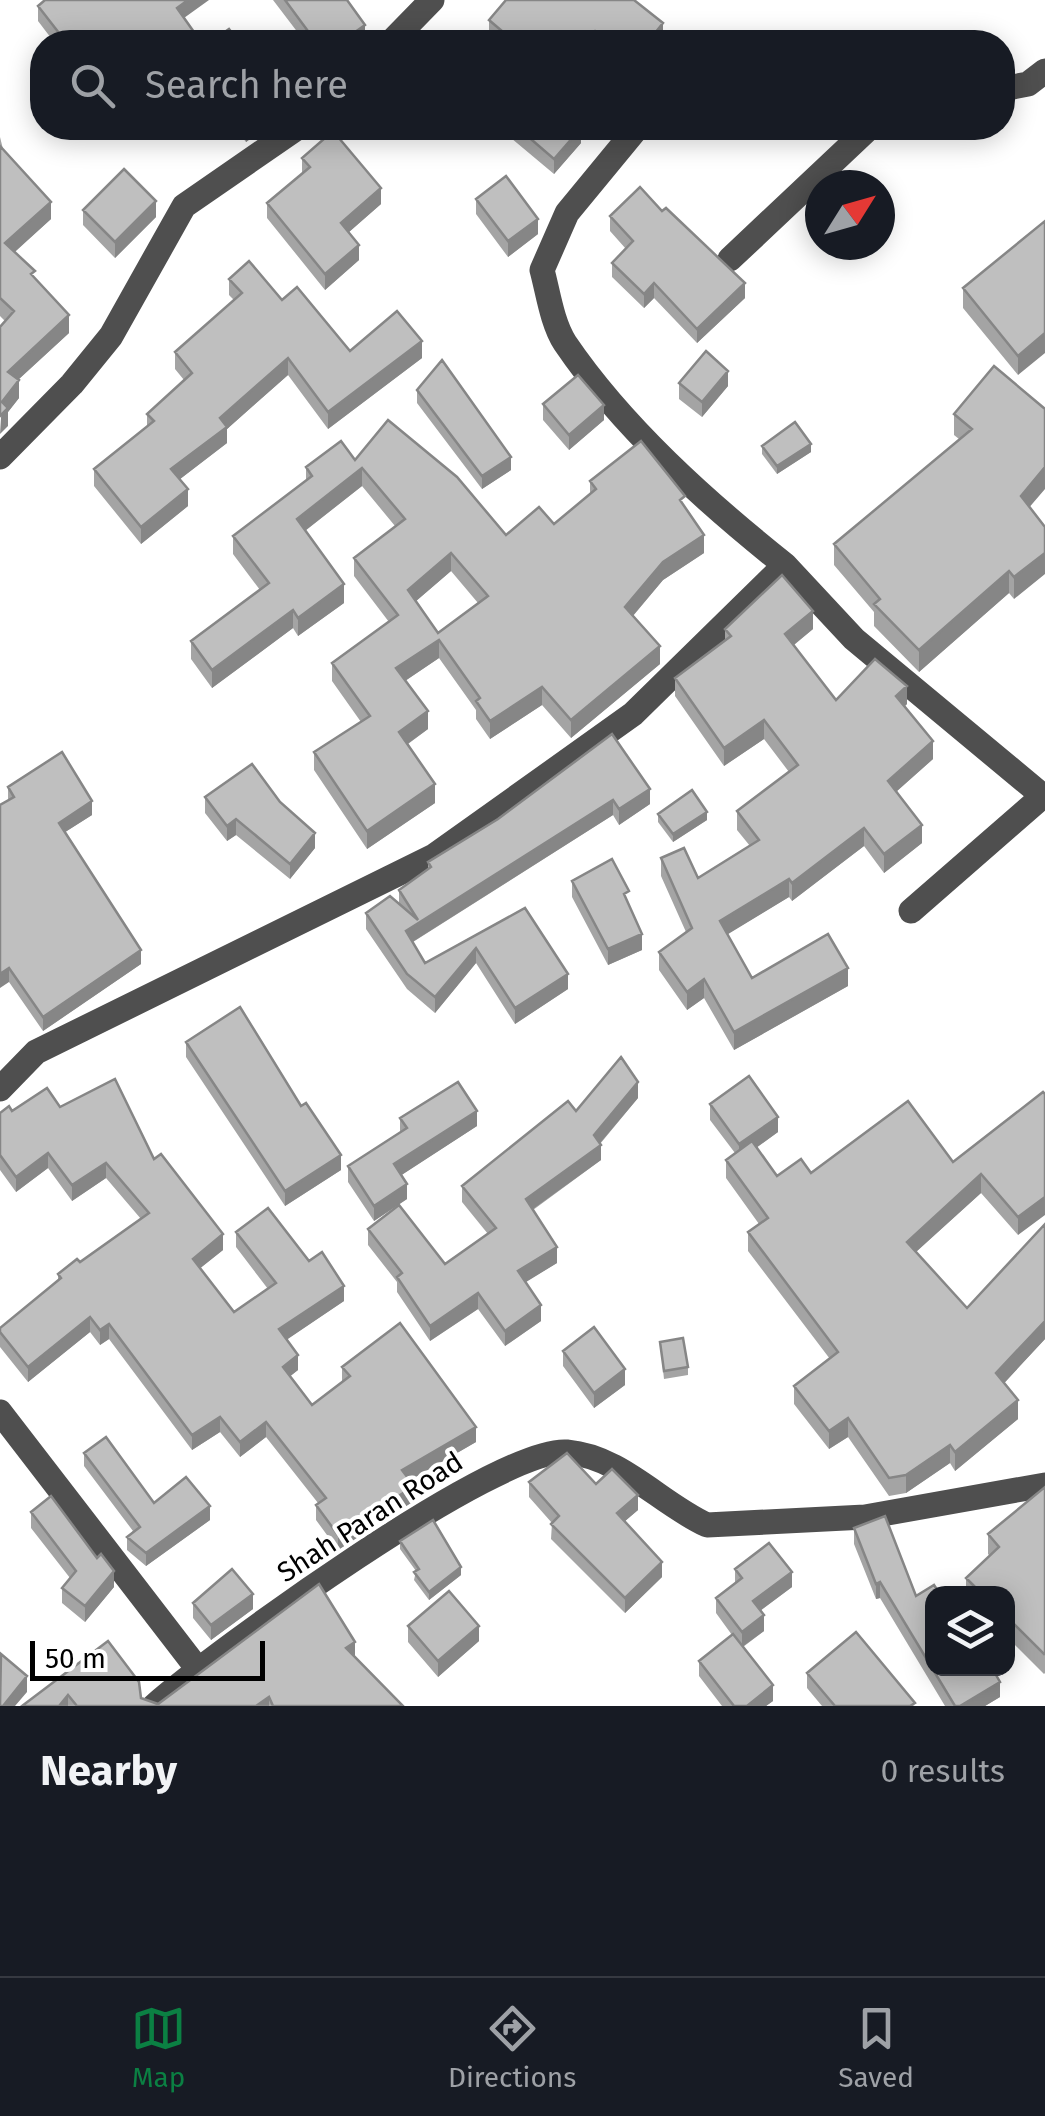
<!DOCTYPE html>
<style>
body{margin:0;font-family:"Fira Sans",sans-serif;background:#20242c;color:#f1f3f6}
.controls{position:absolute;right:30px;bottom:30px;display:grid;overflow:hidden;border-radius:20px;box-shadow:0 5px 25px #0003}
.controls button{width:90px;height:90px;display:grid;place-items:center;padding:0;border:0;border-bottom:2px solid #363941;background:#171b24;color:#f1f3f6;font:50px sans-serif}
.compass{position:absolute;left:805px;top:170px;width:90px;height:90px;border-radius:50%;background:#171b24;box-shadow:0 5px 25px #0003;rotate:53deg}
.scale{position:absolute;left:30px;bottom:25px;width:235px;box-sizing:border-box;padding-left:10px;border:5px solid #000;border-top:0;font-size:28px;line-height:35px;white-space:nowrap;color:#000;-webkit-text-stroke:8px #fff;paint-order:stroke}
.list{margin:0;padding:0;list-style:none}
h2{display:flex;justify-content:space-between;align-items:center;height:130px;margin:0;padding:0 40px;font-size:42px}
h2 small{font-size:32px;font-weight:400;color:#9ea1a6}
.icon{flex:none;width:55px;height:55px;fill:none;stroke:currentColor;stroke-width:2;stroke-linecap:round;stroke-linejoin:round}
.map{position:relative;flex:none;width:1045px;height:1706px;overflow:hidden}
.search{position:absolute;background:#171b24;box-shadow:0 5px 25px #0003;left:30px;right:30px;top:30px;height:110px;display:flex;align-items:center;gap:25px;box-sizing:border-box;padding:0 35px;border-radius:40px;color:#9ea1a6;font-size:38px}
.sheet{height:270px;background:#171b24}
nav{display:flex;justify-content:space-around;align-items:center;box-sizing:border-box;height:140px;border-top:2px solid #363941;background:#171b24;font-size:28px;color:#9ea1a6}
nav a{display:grid;justify-items:center;gap:5px}
nav .on{color:#0b8043}
.map>svg:first-child{display:block}
.lines{fill:none;stroke-linecap:round;stroke-linejoin:round}
.minor{stroke:#4f4f4f;stroke-width:25}
.wall{fill:#a4a4a4;fill-rule:evenodd}
.shaded-wall{fill:#868686}
.building{fill:#bfbfbf;stroke:#868686;stroke-width:2.5;fill-rule:evenodd}
.labels{text-anchor:middle;dominant-baseline:central;stroke-width:8;stroke-linejoin:round;paint-order:stroke}
.street-label{font-size:28px;fill:#000;stroke:#fff}
</style>
<div class="map">
<svg width="1045" height="1706" viewBox="0 0 1045 1706">
<rect width="100%" height="100%" fill="#fff"/>
<g class="lines">
<!-- minor -->
<path class="minor" d="M 391,42 L 432,0
M 1002,89 L 1028,84 L 1045,71
M 637,128 L 567,213 L 542,270 C 548,292 552,323 565,343 C 622,427 706,502 785,565
M 730,259 L 869,128
M 0,457 L 72,384 L 111,336 L 184,206 L 297,128
M 0,1089 L 36,1052 L 434,856 L 633,714 L 785,565 L 854,639 L 1043,796 L 911,911
M 0,1412 L 197,1668
M 154,1706 C 214,1653 498,1446 567,1452 C 622,1457 659,1503 707,1525 L 865,1517 L 1045,1485"/>
</g>
<!-- wall -->
<path class="wall" d="M 273,0 L 347,0 L 365,40 L 362,42 L 305,42 Z
M 38,6 L 184,18 L 201,42 L 54,42 L 38,21 Z
M 489,20 L 663,39 L 661,41 L 662,42 L 498,42 L 489,36 Z
M 235,128 L 265,128 L 246,142 Z
M 499,128 L 581,128 L 581,143 L 554,174 Z
M 697,128 L 714,128 L 714,133 L 709,137 Z
M 0,137 L 3,149 L 51,219 L 14,252 L 35,278 L 69,333 L 18,380 L 19,398 L 8,412 L 8,426 L 5,321 L 0,316 Z
M 302,158 L 381,204 L 349,232 L 359,260 L 325,290 L 267,218 L 267,203 L 302,173 Z
M 476,199 L 538,234 L 508,257 L 476,214 Z
M 83,210 L 156,217 L 115,258 L 83,225 Z
M 610,216 L 745,298 L 697,343 L 654,298 L 644,308 L 612,277 L 612,263 L 626,249 L 610,231 Z
M 1045,221 L 1018,375 L 963,308 L 963,288 Z
M 229,279 L 282,300 L 350,351 L 422,358 L 328,429 L 288,375 L 227,429 L 227,443 L 180,479 L 188,506 L 141,544 L 94,486 L 94,469 L 147,427 L 147,414 L 184,380 L 175,369 L 175,352 L 234,300 L 229,295 Z
M 994,366 L 1030,507 L 1014,599 L 1009,593 L 919,672 L 874,626 L 874,612 L 834,565 L 834,544 L 959,439 L 954,435 L 954,414 Z
M 679,383 L 728,386 L 702,417 L 679,399 Z
M 417,390 L 511,470 L 482,489 L 417,403 Z
M 543,404 L 604,420 L 569,450 L 543,420 Z
M 762,446 L 811,452 L 777,474 L 762,454 Z
M 355,460 L 506,535 L 554,524 L 590,494 L 590,481 L 685,507 L 704,553 L 663,580 L 633,616 L 660,664 L 571,738 L 542,705 L 490,739 L 476,719 L 476,710 L 439,658 L 405,681 L 428,729 L 408,744 L 435,803 L 367,849 L 314,770 L 314,752 L 361,722 L 332,681 L 332,663 L 389,622 L 354,576 L 354,558 L 395,526 L 362,486 L 305,531 L 344,603 L 298,636 L 293,628 L 212,688 L 191,659 L 191,641 L 260,590 L 233,554 L 233,536 L 306,481 L 306,467 ZM 451,571 L 478,603 L 438,633 L 416,601 Z
M 725,629 L 813,629 L 794,645 L 836,700 L 907,704 L 904,706 L 933,759 L 897,791 L 922,843 L 884,873 L 864,846 L 792,901 L 789,897 L 727,934 L 752,978 L 848,986 L 734,1050 L 704,998 L 687,1010 L 659,970 L 659,952 L 686,932 L 661,876 L 661,858 L 698,878 L 750,846 L 737,830 L 737,811 L 789,772 L 764,739 L 724,766 L 675,696 L 675,678 L 725,641 Z
M 612,734 L 650,804 L 619,825 L 613,815 L 413,942 L 425,963 L 525,908 L 568,989 L 515,1024 L 476,963 L 435,1013 L 407,989 L 366,929 L 366,913 L 399,904 L 399,890 L 428,869 L 428,862 L 498,819 Z
M 8,787 L 92,815 L 65,832 L 141,964 L 43,1031 L 9,982 Z
M 205,797 L 315,848 L 290,879 L 236,835 L 227,841 L 205,813 Z
M 658,814 L 707,820 L 673,842 L 658,822 Z
M 572,881 L 629,906 L 642,950 L 608,965 L 572,897 Z
M 186,1042 L 341,1170 L 285,1206 L 186,1057 Z
M 1043,1092 L 1018,1235 L 981,1193 L 916,1252 L 967,1308 L 1045,1224 L 1045,1339 L 1004,1383 L 1018,1419 L 955,1471 L 950,1463 L 906,1493 L 889,1496 L 848,1437 L 829,1449 L 794,1404 L 794,1386 L 830,1359 L 748,1251 L 748,1232 L 759,1224 L 726,1178 L 726,1160 L 735,1153 L 710,1120 L 710,1104 L 778,1132 L 756,1148 L 777,1176 L 953,1162 Z
M 638,1098 L 600,1144 L 601,1160 L 533,1210 L 557,1263 L 525,1282 L 541,1321 L 505,1346 L 478,1309 L 430,1341 L 397,1292 L 397,1282 L 368,1245 L 368,1229 L 445,1264 L 488,1234 L 462,1202 L 462,1186 L 576,1111 Z
M 60,1107 L 154,1159 L 223,1250 L 200,1268 L 234,1312 L 268,1289 L 236,1247 L 236,1232 L 309,1261 L 344,1301 L 287,1339 L 298,1370 L 290,1376 L 312,1405 L 342,1382 L 342,1367 L 476,1442 L 410,1480 L 414,1501 L 338,1550 L 316,1520 L 316,1505 L 318,1503 L 266,1437 L 240,1457 L 220,1432 L 192,1450 L 109,1339 L 100,1345 L 90,1332 L 28,1382 L 0,1347 L 0,1328 L 58,1281 L 58,1274 L 80,1262 L 141,1219 L 106,1178 L 72,1201 L 48,1168 L 16,1192 L 0,1170 L 0,1113 Z
M 400,1118 L 477,1126 L 401,1175 L 407,1199 L 374,1221 L 348,1182 L 348,1166 L 400,1132 Z
M 660,1342 L 688,1367 L 688,1375 L 664,1379 Z
M 563,1351 L 625,1385 L 594,1408 L 563,1366 Z
M 84,1453 L 154,1503 L 210,1520 L 146,1566 L 127,1550 L 127,1537 L 133,1531 L 84,1466 Z
M 529,1482 L 596,1484 L 638,1510 L 625,1521 L 662,1577 L 625,1613 L 551,1539 L 552,1523 L 529,1497 Z
M 1045,1487 L 1045,1673 L 1044,1674 L 1008,1638 L 1008,1594 L 966,1594 L 966,1578 L 990,1556 L 988,1554 L 988,1534 Z
M 31,1512 L 97,1558 L 114,1587 L 85,1622 L 62,1603 L 62,1588 L 70,1578 L 31,1528 Z
M 854,1528 L 916,1596 L 1000,1697 L 985,1706 L 945,1706 L 880,1598 L 876,1599 L 854,1544 Z
M 400,1541 L 461,1575 L 429,1600 L 414,1580 L 416,1571 L 400,1549 Z
M 735,1569 L 792,1587 L 760,1611 L 764,1631 L 743,1647 L 773,1701 L 766,1706 L 722,1706 L 699,1676 L 699,1661 L 732,1635 L 716,1613 L 716,1598 L 735,1583 Z
M 193,1603 L 253,1609 L 211,1640 L 193,1618 Z
M 408,1626 L 479,1641 L 438,1677 L 408,1642 Z
M 108,1641 L 141,1698 L 158,1704 L 355,1657 L 403,1706 L 22,1706 Z
M 807,1673 L 915,1706 L 822,1706 L 807,1688 Z"/>
<!-- shaded-wall -->
<path class="shaded-wall" d="M 188,0 L 209,0 L 177,23 L 177,8 Z
M 663,23 L 663,39 L 660,42 L 655,33 Z
M 365,25 L 365,40 L 362,42 L 341,42 Z
M 595,31 L 595,42 L 577,42 Z
M 246,128 L 265,128 L 246,142 Z
M 581,128 L 581,143 L 554,174 L 554,159 Z
M 709,128 L 714,128 L 714,133 L 709,137 Z
M 381,188 L 381,204 L 341,239 L 341,223 Z
M 156,201 L 156,217 L 115,258 L 115,242 Z
M 51,202 L 51,219 L 5,261 L 5,243 Z
M 538,219 L 538,234 L 508,257 L 508,241 Z
M 359,245 L 359,260 L 325,290 L 325,274 Z
M 654,283 L 654,298 L 644,308 L 644,294 Z
M 745,283 L 745,298 L 697,343 L 697,329 Z
M 69,315 L 69,333 L 8,389 L 8,372 Z
M 1045,333 L 1045,353 L 1018,375 L 1018,356 Z
M 422,341 L 422,358 L 328,429 L 328,412 Z
M 288,358 L 288,375 L 227,429 L 227,443 L 171,486 L 171,469 L 220,418 Z
M 728,371 L 728,386 L 702,417 L 702,402 Z
M 19,380 L 19,398 L 8,412 L 8,426 L 0,434 L 2,402 Z
M 604,405 L 604,420 L 569,450 L 569,435 Z
M 811,444 L 811,452 L 777,474 L 777,466 Z
M 511,457 L 511,470 L 482,489 L 482,476 Z
M 1045,467 L 1045,489 L 1021,517 L 1021,496 Z
M 362,468 L 362,486 L 297,537 L 297,519 Z
M 188,489 L 188,506 L 141,544 L 141,527 Z
M 704,535 L 704,553 L 663,580 L 625,625 L 625,607 L 663,562 Z
M 451,553 L 451,571 L 408,608 L 408,590 Z
M 1045,553 L 1045,574 L 1014,599 L 1014,577 Z
M 1009,571 L 1009,593 L 919,672 L 919,650 Z
M 344,584 L 344,603 L 298,636 L 298,618 Z
M 293,610 L 293,628 L 212,688 L 212,670 Z
M 813,611 L 813,629 L 785,652 L 785,634 Z
M 439,640 L 439,658 L 396,687 L 396,668 Z
M 660,646 L 660,664 L 571,738 L 571,720 Z
M 907,686 L 907,704 L 896,715 L 896,696 Z
M 542,687 L 542,705 L 490,739 L 490,721 Z
M 428,711 L 428,729 L 399,750 L 399,732 Z
M 764,720 L 764,739 L 724,766 L 724,748 Z
M 933,741 L 933,759 L 888,799 L 888,781 Z
M 435,784 L 435,803 L 367,849 L 367,831 Z
M 650,789 L 650,804 L 619,825 L 619,809 Z
M 613,800 L 613,815 L 406,946 L 406,931 Z
M 92,801 L 92,815 L 59,836 L 59,823 Z
M 707,812 L 707,820 L 673,842 L 673,834 Z
M 236,819 L 236,835 L 227,841 L 227,826 Z
M 922,825 L 922,843 L 884,873 L 884,854 Z
M 864,828 L 864,846 L 792,901 L 792,883 Z
M 315,833 L 315,848 L 290,879 L 290,864 Z
M 789,879 L 789,897 L 720,939 L 720,921 Z
M 642,934 L 642,950 L 608,965 L 608,949 Z
M 476,948 L 476,963 L 435,1013 L 435,997 Z
M 141,950 L 141,964 L 43,1031 L 43,1017 Z
M 9,968 L 9,982 L 0,988 L 0,974 Z
M 848,968 L 848,986 L 734,1050 L 734,1032 Z
M 568,974 L 568,989 L 515,1024 L 515,1008 Z
M 704,979 L 704,998 L 687,1010 L 687,992 Z
M 638,1082 L 638,1098 L 595,1149 L 601,1145 L 601,1160 L 526,1214 L 526,1199 L 594,1135 Z
M 477,1111 L 477,1126 L 394,1180 L 394,1164 Z
M 778,1117 L 778,1132 L 739,1160 L 739,1144 Z
M 48,1153 L 48,1168 L 16,1192 L 16,1177 Z
M 341,1155 L 341,1170 L 285,1206 L 285,1191 Z
M 106,1163 L 106,1178 L 72,1201 L 72,1185 Z
M 981,1174 L 981,1193 L 907,1260 L 907,1242 Z
M 407,1184 L 407,1199 L 374,1221 L 374,1206 Z
M 1045,1197 L 1045,1215 L 1018,1235 L 1018,1217 Z
M 223,1234 L 223,1250 L 193,1274 L 193,1259 Z
M 557,1247 L 557,1263 L 518,1287 L 518,1271 Z
M 344,1286 L 344,1301 L 279,1345 L 279,1329 Z
M 478,1293 L 478,1309 L 430,1341 L 430,1326 Z
M 541,1305 L 541,1321 L 505,1346 L 505,1331 Z
M 90,1317 L 90,1332 L 28,1382 L 28,1367 Z
M 1045,1321 L 1045,1339 L 996,1392 L 996,1373 Z
M 109,1324 L 109,1339 L 100,1345 L 100,1330 Z
M 298,1355 L 298,1370 L 283,1382 L 283,1367 Z
M 625,1369 L 625,1385 L 594,1408 L 594,1393 Z
M 1018,1400 L 1018,1419 L 955,1471 L 955,1452 Z
M 220,1417 L 220,1432 L 192,1450 L 192,1435 Z
M 848,1418 L 848,1437 L 829,1449 L 829,1431 Z
M 266,1422 L 266,1437 L 240,1457 L 240,1442 Z
M 476,1427 L 476,1442 L 402,1485 L 402,1470 Z
M 950,1445 L 950,1463 L 906,1493 L 906,1475 Z
M 414,1486 L 414,1501 L 338,1550 L 338,1535 Z
M 638,1495 L 638,1510 L 617,1528 L 617,1513 Z
M 210,1506 L 210,1520 L 146,1566 L 146,1553 Z
M 662,1562 L 662,1577 L 625,1613 L 625,1598 Z
M 461,1567 L 461,1575 L 429,1600 L 429,1592 Z
M 114,1571 L 114,1587 L 85,1622 L 85,1606 Z
M 792,1572 L 792,1587 L 753,1616 L 753,1601 Z
M 880,1582 L 880,1598 L 876,1599 L 876,1584 Z
M 253,1594 L 253,1609 L 211,1640 L 211,1625 Z
M 764,1615 L 764,1631 L 742,1647 L 742,1632 Z
M 479,1626 L 479,1641 L 438,1677 L 438,1661 Z
M 355,1642 L 355,1660 L 346,1648 Z
M 27,1676 L 27,1692 L 15,1706 L 3,1706 Z
M 1000,1682 L 1000,1697 L 985,1706 L 960,1706 Z
M 773,1685 L 773,1701 L 766,1706 L 747,1706 Z
M 68,1695 L 68,1706 L 59,1706 Z
M 269,1697 L 269,1706 L 256,1706 Z"/>
<!-- building -->
<path class="building" d="M 45,0 L 188,0 L 177,8 L 201,42 L 66,42 L 38,6 Z
M 285,0 L 347,0 L 365,25 L 341,42 L 316,42 Z
M 506,0 L 634,0 L 663,23 L 655,33 L 662,42 L 610,42 L 595,31 L 577,42 L 515,42 L 489,20 Z
M 229,29 L 239,42 L 211,42 Z
M 518,128 L 581,128 L 554,159 Z
M 333,131 L 381,188 L 341,223 L 359,245 L 325,274 L 267,203 L 310,167 L 302,158 Z
M 0,146 L 51,202 L 5,243 L 35,271 L 31,274 L 69,315 L 8,372 L 19,380 L 2,402 L 8,408 L 0,416 L 0,327 L 14,311 L 0,298 Z
M 124,169 L 156,201 L 115,242 L 83,210 Z
M 506,176 L 538,219 L 508,241 L 476,199 Z
M 640,187 L 662,211 L 666,208 L 745,283 L 697,329 L 654,283 L 644,294 L 612,263 L 633,241 L 610,216 Z
M 1045,221 L 1045,333 L 1018,356 L 963,288 Z
M 249,261 L 282,300 L 297,287 L 350,351 L 397,311 L 422,341 L 328,412 L 288,358 L 220,418 L 227,427 L 171,469 L 188,489 L 141,527 L 94,469 L 154,421 L 147,414 L 192,373 L 175,352 L 242,293 L 229,279 Z
M 706,351 L 728,371 L 702,402 L 679,383 Z
M 442,360 L 511,457 L 482,476 L 417,390 Z
M 994,366 L 1045,409 L 1045,467 L 1021,496 L 1045,527 L 1045,553 L 1014,577 L 1009,571 L 919,650 L 874,604 L 880,599 L 834,544 L 972,429 L 954,414 Z
M 578,375 L 604,405 L 569,435 L 543,404 Z
M 388,420 L 457,477 L 506,535 L 539,507 L 554,524 L 596,489 L 590,481 L 641,441 L 685,496 L 680,500 L 704,535 L 663,562 L 625,607 L 660,646 L 571,720 L 542,687 L 490,721 L 476,701 L 480,698 L 439,640 L 396,668 L 428,711 L 399,732 L 435,784 L 367,831 L 314,752 L 370,716 L 332,663 L 398,615 L 354,558 L 405,519 L 362,468 L 297,519 L 344,584 L 298,618 L 293,610 L 212,670 L 191,641 L 269,583 L 233,536 L 312,476 L 306,467 L 341,441 L 355,460 ZM 451,553 L 488,596 L 438,633 L 408,590 Z
M 795,422 L 811,444 L 777,466 L 762,446 Z
M 782,575 L 813,611 L 785,634 L 836,700 L 875,659 L 907,686 L 896,696 L 933,741 L 888,781 L 922,825 L 884,854 L 864,828 L 792,883 L 789,879 L 720,921 L 752,978 L 828,934 L 848,968 L 734,1032 L 704,979 L 687,992 L 659,952 L 692,928 L 661,858 L 684,848 L 698,878 L 759,840 L 737,811 L 798,765 L 764,720 L 724,748 L 675,678 L 731,636 L 725,629 Z
M 612,734 L 650,789 L 619,809 L 613,800 L 406,931 L 425,963 L 525,908 L 568,974 L 515,1008 L 476,948 L 435,997 L 407,974 L 366,913 L 390,896 L 418,920 L 399,890 L 431,867 L 428,862 L 498,819 Z
M 62,752 L 92,801 L 59,823 L 141,950 L 43,1017 L 9,968 L 0,974 L 0,805 L 14,797 L 8,787 Z
M 252,764 L 280,802 L 315,833 L 290,864 L 236,819 L 227,826 L 205,797 Z
M 692,790 L 707,812 L 673,834 L 658,814 Z
M 612,859 L 629,891 L 624,894 L 642,934 L 608,949 L 572,881 Z
M 240,1007 L 301,1106 L 306,1103 L 341,1155 L 285,1191 L 186,1042 Z
M 621,1057 L 638,1082 L 594,1135 L 601,1145 L 526,1199 L 557,1247 L 518,1271 L 541,1305 L 505,1331 L 478,1293 L 430,1326 L 397,1277 L 402,1273 L 368,1229 L 399,1205 L 445,1264 L 496,1228 L 462,1186 L 568,1101 L 576,1111 Z
M 749,1076 L 778,1117 L 739,1144 L 710,1104 Z
M 115,1079 L 154,1159 L 161,1154 L 223,1234 L 193,1259 L 234,1312 L 276,1283 L 236,1232 L 268,1208 L 309,1261 L 322,1252 L 344,1286 L 279,1329 L 298,1355 L 283,1367 L 312,1405 L 350,1376 L 342,1367 L 400,1323 L 476,1427 L 402,1470 L 414,1486 L 338,1535 L 316,1505 L 326,1498 L 266,1422 L 240,1442 L 220,1417 L 192,1435 L 109,1324 L 100,1330 L 90,1317 L 28,1367 L 0,1332 L 0,1328 L 61,1278 L 58,1274 L 77,1259 L 80,1262 L 149,1213 L 106,1163 L 72,1185 L 48,1153 L 16,1177 L 0,1155 L 0,1113 L 9,1106 L 12,1111 L 47,1088 L 60,1107 Z
M 458,1082 L 477,1111 L 394,1164 L 407,1184 L 374,1206 L 348,1166 L 407,1128 L 400,1118 Z
M 1043,1092 L 1045,1094 L 1045,1197 L 1018,1217 L 981,1174 L 907,1242 L 967,1308 L 1045,1224 L 1045,1321 L 996,1373 L 1018,1400 L 955,1452 L 950,1445 L 906,1475 L 889,1478 L 848,1418 L 829,1431 L 794,1386 L 838,1352 L 748,1232 L 768,1218 L 726,1160 L 752,1141 L 777,1176 L 801,1159 L 811,1173 L 908,1101 L 953,1162 Z
M 594,1327 L 625,1369 L 594,1393 L 563,1351 Z
M 683,1338 L 688,1367 L 664,1371 L 660,1342 Z
M 106,1437 L 154,1503 L 186,1477 L 210,1506 L 146,1553 L 127,1537 L 140,1527 L 84,1453 Z
M 567,1453 L 596,1484 L 612,1469 L 638,1495 L 617,1513 L 662,1562 L 625,1598 L 551,1524 L 559,1516 L 529,1482 Z
M 1045,1487 L 1045,1653 L 1044,1654 L 1008,1618 L 1008,1594 L 982,1594 L 966,1578 L 999,1547 L 988,1534 Z
M 51,1496 L 97,1558 L 101,1554 L 114,1571 L 85,1606 L 62,1588 L 76,1571 L 31,1512 Z
M 885,1516 L 916,1596 L 934,1585 L 940,1594 L 932,1594 L 932,1668 L 992,1668 L 1000,1682 L 960,1706 L 955,1706 L 880,1582 L 876,1584 L 854,1528 Z
M 433,1520 L 461,1567 L 429,1592 L 414,1572 L 419,1569 L 400,1541 Z
M 769,1543 L 792,1572 L 753,1601 L 764,1615 L 742,1632 L 716,1598 L 742,1578 L 735,1569 Z
M 232,1569 L 253,1594 L 211,1625 L 193,1603 Z
M 319,1584 L 355,1642 L 346,1648 L 403,1706 L 273,1706 L 269,1697 L 256,1706 L 77,1706 L 68,1695 L 59,1706 L 22,1706 L 108,1641 L 139,1682 L 141,1698 L 158,1704 Z
M 449,1591 L 479,1626 L 438,1661 L 408,1626 Z
M 856,1632 L 915,1703 L 910,1706 L 835,1706 L 807,1673 Z
M 733,1634 L 773,1685 L 747,1706 L 734,1706 L 699,1661 Z
M 1,1654 L 27,1676 L 3,1706 L 0,1706 Z"/>
<g class="labels">
<!-- street labels -->
<g class="street-label">
<text transform="translate(370 1517) rotate(-33)">Shah Paran Road</text>
</g>
</g>
</svg>
<div class="controls">
<button><svg class="icon" aria-label="layers" viewBox="0 0 24 24"><path d="M12 4l9 5-9 5-9-5zM3 14l9 5 9-5"/></svg></button>
</div>
<svg class="compass" viewBox="-18 -18 36 36"><path d="M0-13l5 13h-10z" fill="#e53935"/><path d="M0 13l5-13h-10z" fill="#9ea1a6"/></svg>
<div class="scale">50 m</div>
<div class="search"><svg class="icon" aria-label="search" viewBox="0 0 24 24"><circle cx="10" cy="10" r="6"/><path d="M15 15l6 6"/></svg>Search here</div>
</div>
<section class="sheet">
<h2>Nearby<small>0 results</small></h2>
<ul class="list">
</ul>
</section>
<nav>
<a class="on"><svg class="icon" aria-label="map" viewBox="0 0 24 24"><path d="M3 6l6-2 6 2 6-2v14l-6 2-6-2-6 2zM9 4v14M15 6v14"/></svg>Map</a>
<a><svg class="icon" aria-label="directions" viewBox="0 0 24 24"><path d="M12 3l9 9-9 9-9-9zM9 14v-3h6M13 9l2 2-2 2"/></svg>Directions</a>
<a><svg class="icon" aria-label="saved" viewBox="0 0 24 24"><path d="M7 4h10v16l-5-4-5 4z"/></svg>Saved</a>
</nav>
